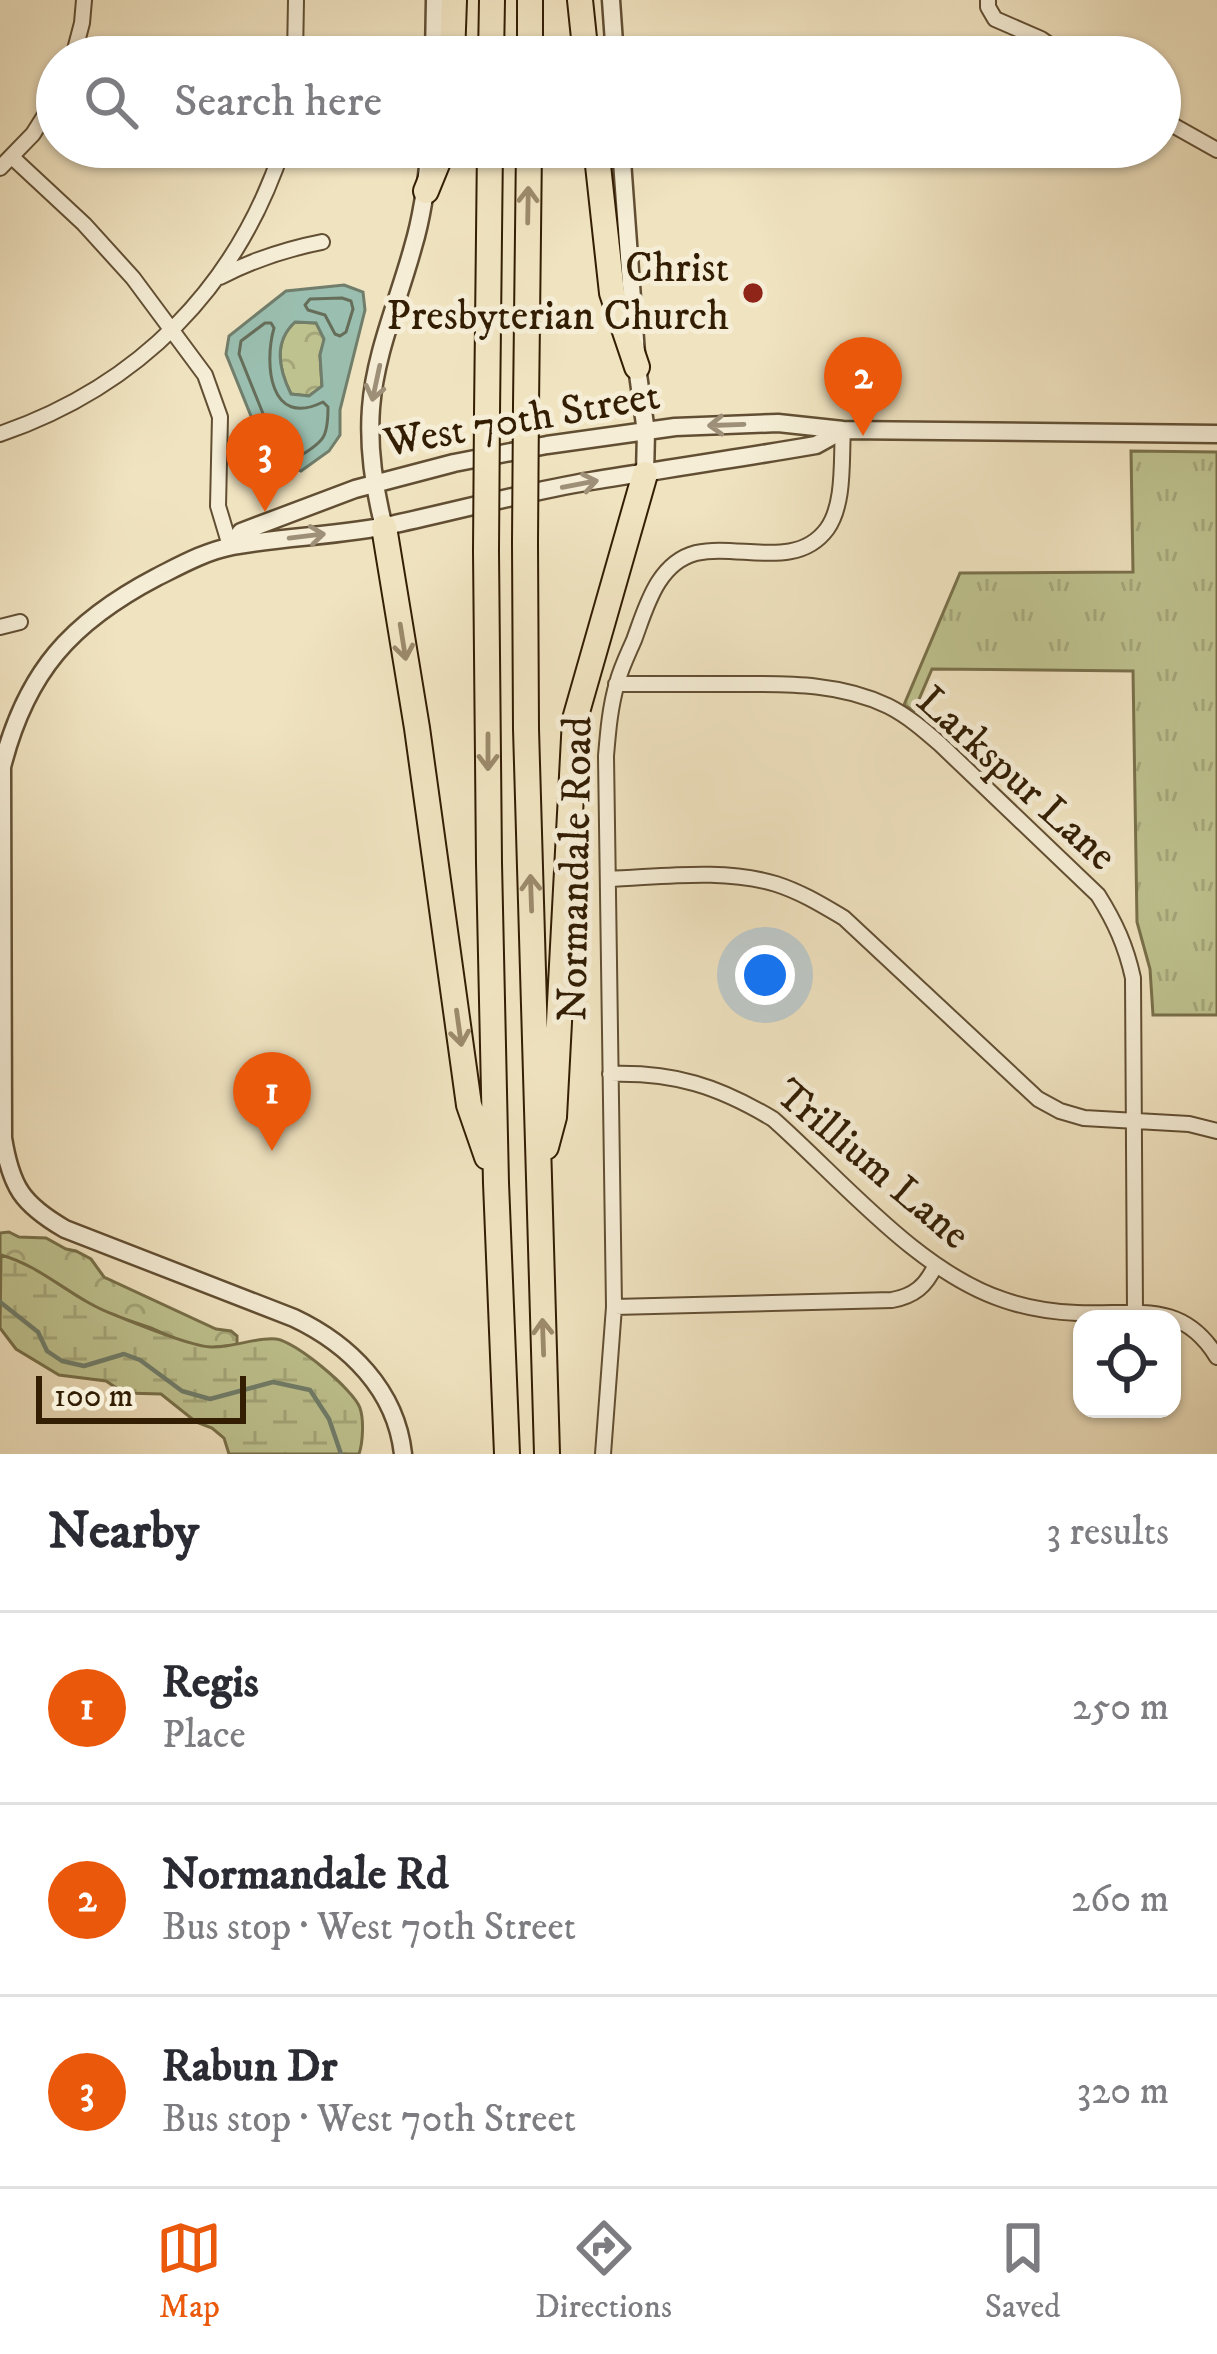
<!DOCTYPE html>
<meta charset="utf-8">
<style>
body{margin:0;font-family:"IM FELL DW Pica",serif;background:#f7f7f7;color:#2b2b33}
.controls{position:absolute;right:36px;bottom:36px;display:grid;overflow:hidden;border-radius:24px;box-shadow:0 3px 9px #0004}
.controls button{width:108px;height:108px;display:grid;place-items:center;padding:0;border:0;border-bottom:3px solid #e1e1e2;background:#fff;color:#2b2b33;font:60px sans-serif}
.scale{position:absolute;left:36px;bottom:30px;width:210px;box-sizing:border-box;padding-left:12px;border:6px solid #331e04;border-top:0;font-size:33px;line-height:42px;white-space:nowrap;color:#331e04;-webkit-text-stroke:9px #f5edd6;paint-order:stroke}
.you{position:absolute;left:765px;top:975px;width:42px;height:42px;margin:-30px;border:9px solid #fff;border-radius:50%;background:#1a73e8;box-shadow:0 0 0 18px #1a73e833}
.badge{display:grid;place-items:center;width:78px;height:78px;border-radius:50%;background:#ea580c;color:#fff;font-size:39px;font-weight:700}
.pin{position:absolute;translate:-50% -99px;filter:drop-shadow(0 3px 6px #0008)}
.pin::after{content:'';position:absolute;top:63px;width:42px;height:36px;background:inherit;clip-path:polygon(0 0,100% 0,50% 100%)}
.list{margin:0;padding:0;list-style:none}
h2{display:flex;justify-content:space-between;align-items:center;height:156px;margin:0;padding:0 48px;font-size:51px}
h2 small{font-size:39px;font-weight:400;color:#7c7c81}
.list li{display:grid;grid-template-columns:78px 1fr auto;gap:36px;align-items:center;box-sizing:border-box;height:192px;padding:0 48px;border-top:3px solid #e1e1e2}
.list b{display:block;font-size:45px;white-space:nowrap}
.list p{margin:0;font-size:39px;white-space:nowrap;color:#7c7c81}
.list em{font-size:39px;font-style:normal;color:#7c7c81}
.icon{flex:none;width:66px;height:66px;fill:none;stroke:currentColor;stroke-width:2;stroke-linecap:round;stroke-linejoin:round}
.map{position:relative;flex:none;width:1217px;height:1454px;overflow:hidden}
.search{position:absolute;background:#fff;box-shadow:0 3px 9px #0004;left:36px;right:36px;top:36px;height:132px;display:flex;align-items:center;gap:30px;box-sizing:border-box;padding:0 42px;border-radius:66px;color:#7c7c81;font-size:45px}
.sheet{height:732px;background:#fff}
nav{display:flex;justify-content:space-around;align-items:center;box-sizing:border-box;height:168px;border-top:3px solid #e1e1e2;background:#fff;font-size:33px;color:#7c7c81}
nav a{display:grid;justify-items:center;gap:6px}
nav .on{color:#ea580c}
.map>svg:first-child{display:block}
.forest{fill:url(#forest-crowns);stroke:#78704a;stroke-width:3}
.wetland{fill:url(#wetland-marsh);stroke:#78704a;stroke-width:3}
.park{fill:url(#park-tufts);stroke:#78704a;stroke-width:3}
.water{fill:#9abeaf;stroke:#717e6b;stroke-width:3;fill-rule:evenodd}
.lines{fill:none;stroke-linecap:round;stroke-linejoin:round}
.shore{stroke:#666e5a;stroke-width:3}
.stream{stroke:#717e6b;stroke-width:4.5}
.minor-casing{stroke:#624f33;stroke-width:18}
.tertiary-casing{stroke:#624f33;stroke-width:21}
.motorway-casing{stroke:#331e04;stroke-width:28}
.minor{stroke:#f5edd6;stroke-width:14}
.tertiary{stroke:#f5edd6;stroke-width:16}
.motorway{stroke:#f0e3c0;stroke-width:24}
.motorway-bridge-casing{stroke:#331e04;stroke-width:28;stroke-linecap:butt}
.motorway-bridge{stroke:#f0e3c0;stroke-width:24}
.oneway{stroke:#9b8a6b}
.oneway2{stroke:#9e9078}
.poi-dot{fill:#8f2418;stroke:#f5edd6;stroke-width:4.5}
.labels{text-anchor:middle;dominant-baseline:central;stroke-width:10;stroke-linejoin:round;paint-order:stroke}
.poi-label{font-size:42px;fill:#331e04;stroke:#f5edd6;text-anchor:end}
.street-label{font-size:42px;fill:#331e04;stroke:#f5edd6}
</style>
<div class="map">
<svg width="1217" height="1454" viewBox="0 0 1217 1454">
<defs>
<pattern id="forest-crowns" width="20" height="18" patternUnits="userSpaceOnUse" patternTransform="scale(3)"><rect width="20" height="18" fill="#bec28f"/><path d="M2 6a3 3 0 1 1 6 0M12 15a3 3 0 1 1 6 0" fill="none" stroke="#a4a67a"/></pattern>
<pattern id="wetland-marsh" width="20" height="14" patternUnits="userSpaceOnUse" patternTransform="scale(3)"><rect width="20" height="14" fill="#bec28f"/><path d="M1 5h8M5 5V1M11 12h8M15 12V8" fill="none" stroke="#a4a67a"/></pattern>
<pattern id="park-tufts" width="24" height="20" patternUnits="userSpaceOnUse" patternTransform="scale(3)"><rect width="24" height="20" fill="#bec28f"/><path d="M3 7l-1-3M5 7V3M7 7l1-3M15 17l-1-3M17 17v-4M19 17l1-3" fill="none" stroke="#a4a67a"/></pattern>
</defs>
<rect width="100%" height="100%" fill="#f0e3c0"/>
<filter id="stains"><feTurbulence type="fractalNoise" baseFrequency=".00167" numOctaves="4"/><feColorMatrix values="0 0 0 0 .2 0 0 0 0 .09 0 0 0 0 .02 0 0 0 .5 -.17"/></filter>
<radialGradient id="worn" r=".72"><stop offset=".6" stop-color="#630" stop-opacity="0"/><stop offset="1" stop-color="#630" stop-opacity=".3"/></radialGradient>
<!-- forest -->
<path class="forest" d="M 295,322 L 317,323 L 325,339 L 320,355 L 322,387 L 309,396 L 291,394 C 279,370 273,342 295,322 Z
M 9,1232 L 19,1237 L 46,1238 L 66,1249 L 76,1251 L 91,1259 L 104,1277 L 216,1329 L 231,1331 L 237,1336 L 237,1345 L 215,1347 L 203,1351 L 151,1328 L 0,1277 L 0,1233 Z"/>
<!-- wetland -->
<path class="wetland" d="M 1,1255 C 44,1267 73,1300 115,1315 C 137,1324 190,1346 211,1347 C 233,1348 255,1337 276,1339 C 295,1341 354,1390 360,1408 C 364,1420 363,1442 359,1454 L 229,1454 L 224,1438 L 212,1428 L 196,1422 L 161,1394 L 124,1393 L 106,1381 L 59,1375 L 16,1349 L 0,1328 Z"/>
<!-- park -->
<path class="park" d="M 1131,451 L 1217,452 L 1217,1015 L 1153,1015 L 1150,969 L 1137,922 L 1133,671 L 932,669 L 914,711 L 904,705 L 960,573 L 1133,572 Z"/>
<!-- water -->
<path class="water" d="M 344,285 L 363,292 L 365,310 L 340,410 L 340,435 L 329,451 L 301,471 L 275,461 L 261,441 L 226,354 L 229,336 L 286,291 ZM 295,322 L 316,323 L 324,339 L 320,355 L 322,386 L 309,396 L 291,394 C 279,370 273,342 295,322 Z"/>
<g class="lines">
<!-- shore -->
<path class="shore" d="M 342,298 L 351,301 L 353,309 L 346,332 L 340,336 L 335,334 L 325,315 L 308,310 L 305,305 L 310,299 Z
M 265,323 L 271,323 L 274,328 C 264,363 269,429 323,402 L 328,407 C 328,436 325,441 300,456 L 281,451 L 272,436 L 239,354 L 241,341 Z"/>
<!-- stream -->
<path class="stream" d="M 0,1302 L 38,1332 L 47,1351 L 62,1361 L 84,1366 L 124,1354 L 140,1360 L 182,1391 L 210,1399 L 273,1382 L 310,1390 L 329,1419 L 341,1454"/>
<!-- minor casing -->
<g class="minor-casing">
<path id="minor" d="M 988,0 L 988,7 L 995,19 L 1041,39 L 1067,57
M 73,57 L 82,23 L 84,0
M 295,57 L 296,0
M 1160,118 L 1217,150
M 12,157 L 84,224 L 133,278 L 205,375 L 220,417 L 218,506 L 230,546
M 0,168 L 33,134 L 57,96
M 220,277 C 253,260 286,249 322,242
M 0,434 C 139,386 237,287 283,147
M 0,627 L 20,622
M 616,684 C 654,684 692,684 730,684 C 785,684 838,682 888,706 C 908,716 925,731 941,745 L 1098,895 C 1115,922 1126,946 1133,978 L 1135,1312
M 608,879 C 662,877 723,868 776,884 C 801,892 822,905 844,918 L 1038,1099 L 1060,1111 L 1084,1118 L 1189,1124 L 1217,1131
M 610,1074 C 674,1072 718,1086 773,1119 C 841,1179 918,1272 1004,1300 C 1027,1308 1052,1312 1077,1313 C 1134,1316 1181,1298 1217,1357
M 614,1307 L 892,1300 C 914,1296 926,1286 935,1266
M 603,1454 L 614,1307 L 606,756 C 608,732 610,707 617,683 C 621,668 628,654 634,640 C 646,608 657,563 696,553 C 738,543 796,571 827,529 C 845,504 841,460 843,430"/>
</g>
<!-- tertiary casing -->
<g class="tertiary-casing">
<path id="tertiary" d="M 611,0 L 615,57
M 434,57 L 435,0
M 621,147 L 637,367 L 646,432 L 645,474
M 384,527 C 374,488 368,448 371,408 C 375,353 399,299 413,247 C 423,214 427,181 430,147
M 230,546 L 241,532 L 355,489 L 454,463 L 547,445 L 675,427 L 778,423 L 843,430 L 1217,434
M 403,1454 C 396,1390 349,1344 294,1318 L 65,1229 C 22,1204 11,1187 3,1138 L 2,767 C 26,672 71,622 157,577 C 181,565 206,551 233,546 C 286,536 342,536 395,524 C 460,510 525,492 591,481 C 666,469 741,458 816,445 L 843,430"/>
</g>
<!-- motorway casing -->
<g class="motorway-casing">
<path id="motorway" d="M 580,0 L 586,57
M 452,57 L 454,0
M 491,57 L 492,0
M 530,57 L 530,0
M 596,147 L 612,293 L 637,367
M 426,191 L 444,147
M 526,406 L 529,147
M 487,414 L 490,147
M 384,527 L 417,728 L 469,1105 L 487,1157
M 525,543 L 526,729 L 547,1454
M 486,551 L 489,863 L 496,1183 L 507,1454
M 546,1147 L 554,1117 L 575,719 L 645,474"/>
</g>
<!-- minor -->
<use href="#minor" class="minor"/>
<!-- tertiary -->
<use href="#tertiary" class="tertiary"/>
<!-- motorway -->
<use href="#motorway" class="motorway"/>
<!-- motorway-bridge casing -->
<g class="motorway-bridge-casing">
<path id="motorway-bridge" d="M 525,543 L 526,406
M 486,551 L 487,414"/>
</g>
<!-- motorway-bridge -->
<use href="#motorway-bridge" class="motorway-bridge"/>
</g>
<!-- one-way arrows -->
<defs><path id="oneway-shaft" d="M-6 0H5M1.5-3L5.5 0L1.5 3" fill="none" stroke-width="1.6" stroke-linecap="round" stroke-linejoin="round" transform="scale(3)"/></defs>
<g class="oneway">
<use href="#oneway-shaft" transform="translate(528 205) rotate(-89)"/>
<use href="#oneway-shaft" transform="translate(403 642) rotate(81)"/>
<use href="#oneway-shaft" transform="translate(488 752) rotate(90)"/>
<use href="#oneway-shaft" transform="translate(531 893) rotate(-92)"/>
<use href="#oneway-shaft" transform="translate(459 1028) rotate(82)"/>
<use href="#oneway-shaft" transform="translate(543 1337) rotate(-92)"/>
</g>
<g class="oneway2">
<use href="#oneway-shaft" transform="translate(376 383) rotate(102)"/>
<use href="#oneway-shaft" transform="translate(726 425) rotate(178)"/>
<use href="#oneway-shaft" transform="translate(580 484) rotate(-11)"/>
<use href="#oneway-shaft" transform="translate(307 536) rotate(-7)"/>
</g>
<!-- markers -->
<circle class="poi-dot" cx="753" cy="293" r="12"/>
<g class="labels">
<!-- poi labels -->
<g class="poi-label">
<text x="729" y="269">Christ<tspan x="729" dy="48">Presbyterian Church</tspan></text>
</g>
<!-- street labels -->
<g class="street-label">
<text transform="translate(522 420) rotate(-10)">West 70th Street</text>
<text transform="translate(1016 779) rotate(42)">Larkspur Lane</text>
<text transform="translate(576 869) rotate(-89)">Normandale Road</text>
<text transform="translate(872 1165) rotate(40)">Trillium Lane</text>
</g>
</g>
<rect width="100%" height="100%" filter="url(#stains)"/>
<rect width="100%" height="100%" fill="url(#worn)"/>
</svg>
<div class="controls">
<button><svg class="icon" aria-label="locate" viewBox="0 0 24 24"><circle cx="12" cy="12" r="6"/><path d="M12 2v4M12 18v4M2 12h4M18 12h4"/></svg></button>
</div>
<div class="scale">100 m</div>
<div class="you"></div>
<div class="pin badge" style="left:272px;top:1151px">1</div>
<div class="pin badge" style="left:863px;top:436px">2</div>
<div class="pin badge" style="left:265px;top:512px">3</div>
<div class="search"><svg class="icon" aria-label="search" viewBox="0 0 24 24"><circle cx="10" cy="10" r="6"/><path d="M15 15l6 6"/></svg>Search here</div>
</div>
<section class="sheet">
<h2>Nearby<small>3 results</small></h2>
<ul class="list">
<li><span class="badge">1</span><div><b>Regis</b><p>Place</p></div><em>250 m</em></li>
<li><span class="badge">2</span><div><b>Normandale Rd</b><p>Bus stop · West 70th Street</p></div><em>260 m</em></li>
<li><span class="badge">3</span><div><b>Rabun Dr</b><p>Bus stop · West 70th Street</p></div><em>320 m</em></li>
</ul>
</section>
<nav>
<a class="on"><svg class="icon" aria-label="map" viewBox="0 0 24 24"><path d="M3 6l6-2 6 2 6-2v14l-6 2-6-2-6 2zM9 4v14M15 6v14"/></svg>Map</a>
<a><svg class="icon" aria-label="directions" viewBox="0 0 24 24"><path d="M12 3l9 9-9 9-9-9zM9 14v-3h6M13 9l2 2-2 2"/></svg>Directions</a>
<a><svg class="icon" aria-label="saved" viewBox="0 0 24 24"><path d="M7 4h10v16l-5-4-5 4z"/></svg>Saved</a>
</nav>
